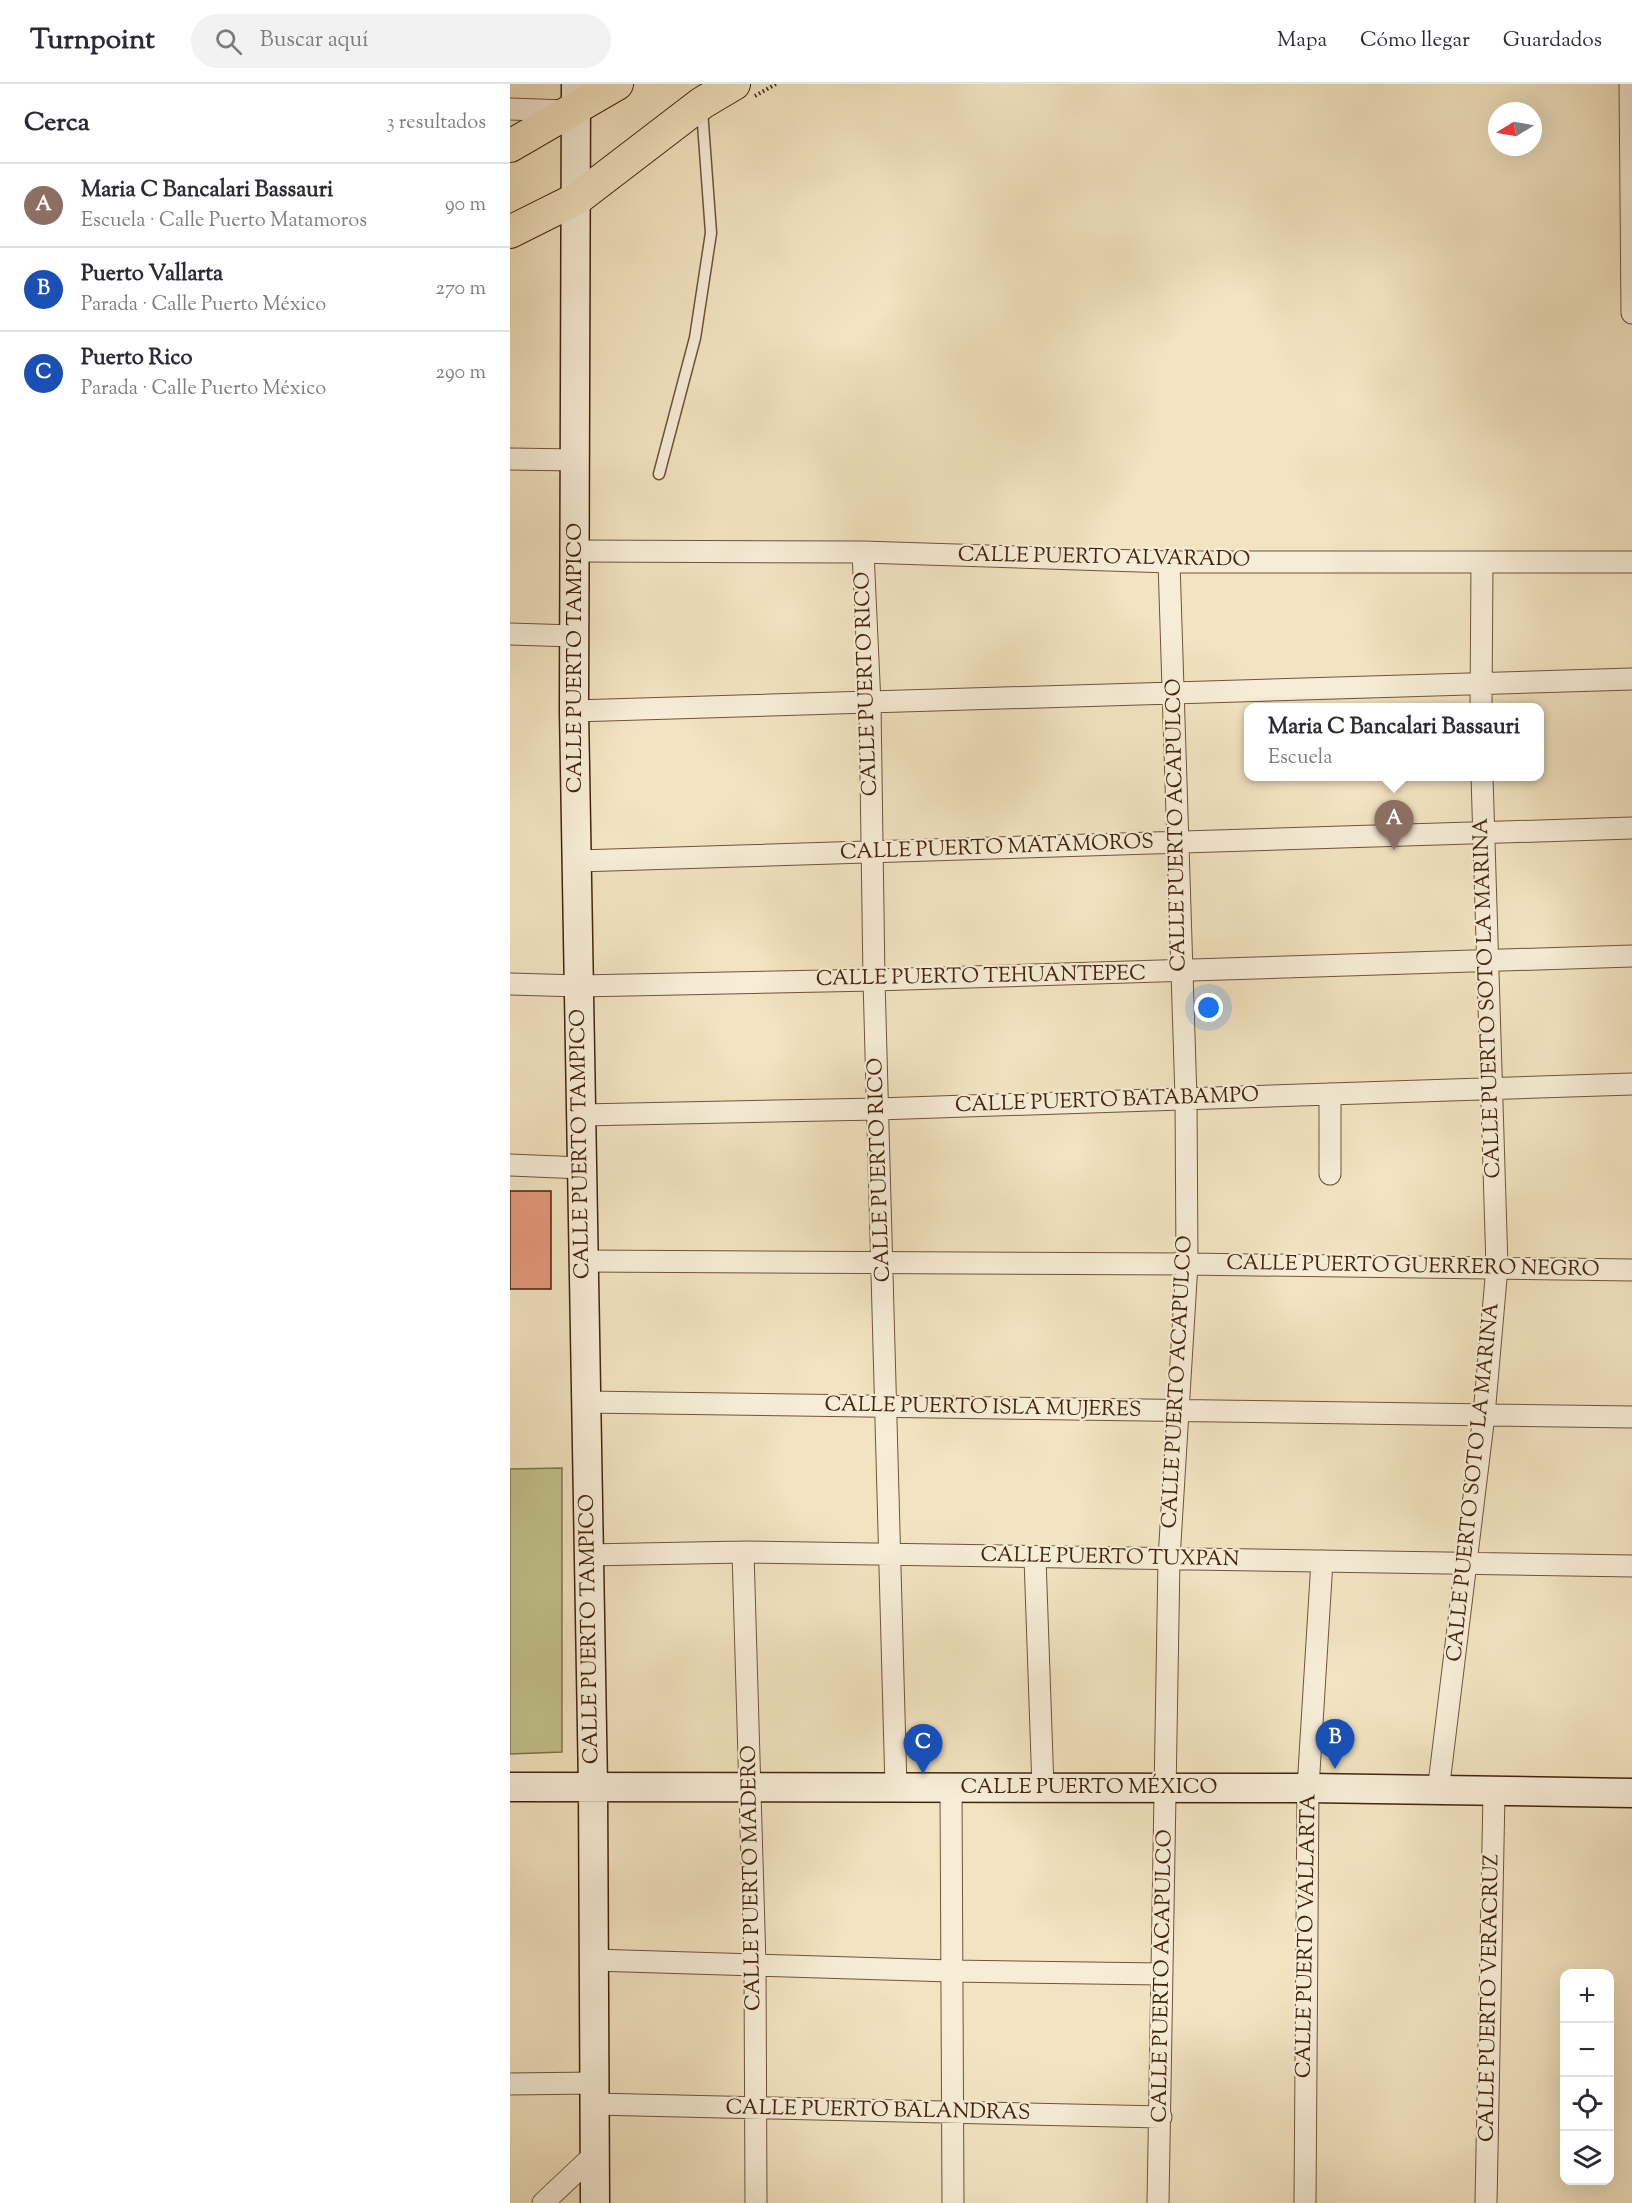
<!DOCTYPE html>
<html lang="es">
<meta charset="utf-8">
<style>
body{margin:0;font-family:"Sorts Mill Goudy",serif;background:#f2f2f3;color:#2b2b33}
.controls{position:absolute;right:18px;bottom:18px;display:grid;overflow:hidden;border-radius:12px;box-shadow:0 6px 24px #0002}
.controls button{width:54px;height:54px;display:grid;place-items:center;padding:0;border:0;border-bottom:2px solid #e1e1e2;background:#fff;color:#2b2b33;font:30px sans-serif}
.compass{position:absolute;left:978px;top:18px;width:54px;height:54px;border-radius:50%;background:#fff;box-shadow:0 6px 24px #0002;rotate:259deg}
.you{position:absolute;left:699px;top:924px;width:21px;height:21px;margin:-15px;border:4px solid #fff;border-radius:50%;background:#1a73e8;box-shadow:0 0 0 9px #1a73e833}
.badge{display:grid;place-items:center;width:39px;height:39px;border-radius:50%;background:#1a73e8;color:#fff;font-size:20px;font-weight:700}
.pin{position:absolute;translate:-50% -50px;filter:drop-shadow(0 2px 3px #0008)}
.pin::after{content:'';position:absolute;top:32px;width:21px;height:18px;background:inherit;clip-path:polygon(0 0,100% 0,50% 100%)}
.popup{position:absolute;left:734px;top:619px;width:300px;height:78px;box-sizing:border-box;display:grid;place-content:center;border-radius:12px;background:#fff;filter:drop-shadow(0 2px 4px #0005);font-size:20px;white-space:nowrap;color:#7c7c81}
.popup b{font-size:22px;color:#2b2b33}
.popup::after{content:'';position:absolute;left:50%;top:100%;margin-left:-12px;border:12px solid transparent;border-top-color:#fff}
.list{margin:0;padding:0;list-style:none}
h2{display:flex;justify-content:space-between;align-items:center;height:78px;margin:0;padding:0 24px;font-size:26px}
h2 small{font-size:20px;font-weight:400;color:#7c7c81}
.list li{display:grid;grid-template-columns:39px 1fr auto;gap:18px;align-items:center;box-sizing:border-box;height:84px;padding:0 24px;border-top:2px solid #e1e1e2}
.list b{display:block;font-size:22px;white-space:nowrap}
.list p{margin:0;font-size:20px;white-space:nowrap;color:#7c7c81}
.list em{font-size:20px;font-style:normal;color:#7c7c81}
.icon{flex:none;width:33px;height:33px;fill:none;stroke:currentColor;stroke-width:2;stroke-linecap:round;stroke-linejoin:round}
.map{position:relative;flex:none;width:1122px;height:2119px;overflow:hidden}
header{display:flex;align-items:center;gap:36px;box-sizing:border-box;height:84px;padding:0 30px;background:#fff;border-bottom:2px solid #e1e1e2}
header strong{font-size:28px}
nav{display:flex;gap:33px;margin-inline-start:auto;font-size:21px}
.search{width:420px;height:54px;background:#f2f2f3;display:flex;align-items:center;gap:15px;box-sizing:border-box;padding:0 21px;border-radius:33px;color:#7c7c81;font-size:22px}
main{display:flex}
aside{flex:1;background:#fff}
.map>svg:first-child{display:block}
.green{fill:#c2c28d;stroke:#82734d;stroke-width:1.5}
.building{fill:#e3977b;stroke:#43240d;stroke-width:1.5}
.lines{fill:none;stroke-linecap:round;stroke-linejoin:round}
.lane-casing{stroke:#6f543a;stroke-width:13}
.street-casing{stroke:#6f543a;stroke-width:23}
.secondary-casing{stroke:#43240d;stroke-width:31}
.primary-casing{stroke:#43240d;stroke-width:34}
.path{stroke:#43240d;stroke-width:4;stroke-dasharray:1.5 3;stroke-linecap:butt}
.lane{stroke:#f7edd7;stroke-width:10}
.street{stroke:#f7edd7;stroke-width:21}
.secondary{stroke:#f7edd7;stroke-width:28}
.primary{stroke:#f2e4c1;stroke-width:32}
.labels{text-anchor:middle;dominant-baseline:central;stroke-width:4.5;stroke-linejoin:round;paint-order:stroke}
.street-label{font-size:21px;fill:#43240d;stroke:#f7edd7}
</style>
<header>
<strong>Turnpoint</strong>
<div class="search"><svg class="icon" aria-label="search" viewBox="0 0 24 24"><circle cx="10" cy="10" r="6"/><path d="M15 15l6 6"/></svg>Buscar aquí</div>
<nav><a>Mapa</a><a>Cómo llegar</a><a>Guardados</a></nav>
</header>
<main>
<aside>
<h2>Cerca<small>3 resultados</small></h2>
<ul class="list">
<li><span class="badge" style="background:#8d6e63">A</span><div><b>Maria C Bancalari Bassauri</b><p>Escuela · Calle Puerto Matamoros</p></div><em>90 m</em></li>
<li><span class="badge" style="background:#1a4fb4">B</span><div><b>Puerto Vallarta</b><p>Parada · Calle Puerto México</p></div><em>270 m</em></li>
<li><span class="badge" style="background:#1a4fb4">C</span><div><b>Puerto Rico</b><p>Parada · Calle Puerto México</p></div><em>290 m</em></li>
</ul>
</aside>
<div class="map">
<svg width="1122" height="2119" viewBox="0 0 1122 2119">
<rect width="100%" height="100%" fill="#f2e4c1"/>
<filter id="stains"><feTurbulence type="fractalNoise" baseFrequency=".00333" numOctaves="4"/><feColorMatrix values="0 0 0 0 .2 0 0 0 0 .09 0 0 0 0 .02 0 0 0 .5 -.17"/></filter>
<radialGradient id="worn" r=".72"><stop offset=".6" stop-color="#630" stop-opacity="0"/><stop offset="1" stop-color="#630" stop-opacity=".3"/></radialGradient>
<!-- green -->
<path class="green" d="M 52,1384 L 52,1668 L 0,1670 L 0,1385 Z"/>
<!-- building -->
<path class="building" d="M 0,1107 L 41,1107 L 41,1205 L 0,1205 Z"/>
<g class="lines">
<!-- lane casing -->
<g class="lane-casing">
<path id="lane" d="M 149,390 L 185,254 L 201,149 L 192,26"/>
</g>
<!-- street casing -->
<g class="street-casing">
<path id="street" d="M 1120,0 L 1122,229
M 0,25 L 57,27
M 0,375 L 65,376
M 65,467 L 353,468 L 659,478 L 1122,478
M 353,468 L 360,620 L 364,896 L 386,1704
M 0,550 L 64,552
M 971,624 L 972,478
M 64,627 L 1122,595
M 68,777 L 1122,744
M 0,900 L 69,902 L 364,896 L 1122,872
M 820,1010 L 820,1090
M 71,1031 L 368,1025 L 1122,1000
M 0,1081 L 72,1084
M 72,1177 L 677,1180 L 1122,1186
M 75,1318 L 1122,1333
M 233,1468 L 245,1880 L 246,2119
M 77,1471 L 233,1468 L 1122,1482
M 525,1474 L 533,1704
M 441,1704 L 443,2119
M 928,1708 L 974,1331 L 987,1183 L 972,692
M 83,1876 L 441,1887 L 652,1890
M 0,2000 L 84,1999
M 84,2020 L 651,2033
M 33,2119 L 85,2070
M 648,2119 L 659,1475 L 677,1180 L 676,1014 L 659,478
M 795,2119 L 798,1704 L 812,1477
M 976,2119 L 984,1709"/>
</g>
<!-- secondary casing -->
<g class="secondary-casing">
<path id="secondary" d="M 66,0 L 64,627 L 83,1702 L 85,2119
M 0,1703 L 798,1704 L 1122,1709"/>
</g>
<!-- primary casing -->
<g class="primary-casing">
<path id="primary" d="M 0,62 L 107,0
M 0,148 L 68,114 L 192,19 L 224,0"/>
</g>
<!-- path -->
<path class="path" d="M 245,12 L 266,0"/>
<!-- lane -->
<use href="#lane" class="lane"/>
<!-- street -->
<use href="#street" class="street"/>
<!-- secondary -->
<use href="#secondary" class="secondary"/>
<!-- primary -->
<use href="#primary" class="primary"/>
</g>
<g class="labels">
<!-- street labels -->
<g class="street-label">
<text transform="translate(594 474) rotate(1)">CALLE PUERTO ALVARADO</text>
<text transform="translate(66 574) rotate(-90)">CALLE PUERTO TAMPICO</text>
<text transform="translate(357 600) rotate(-92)">CALLE PUERTO RICO</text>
<text transform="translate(667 741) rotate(-91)">CALLE PUERTO ACAPULCO</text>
<text transform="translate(487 764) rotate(-2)">CALLE PUERTO MATAMOROS</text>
<text transform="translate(471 893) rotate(-1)">CALLE PUERTO TEHUANTEPEC</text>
<text transform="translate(978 914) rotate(-92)">CALLE PUERTO SOTO LA MARINA</text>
<text transform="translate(597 1017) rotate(-2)">CALLE PUERTO BATABAMPO</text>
<text transform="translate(71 1060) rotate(-91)">CALLE PUERTO TAMPICO</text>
<text transform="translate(370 1086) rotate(-92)">CALLE PUERTO RICO</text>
<text transform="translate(903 1183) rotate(1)">CALLE PUERTO GUERRERO NEGRO</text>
<text transform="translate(668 1298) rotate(-87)">CALLE PUERTO ACAPULCO</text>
<text transform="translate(473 1324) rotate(1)">CALLE PUERTO ISLA MUJERES</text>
<text transform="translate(964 1398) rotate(-84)">CALLE PUERTO SOTO LA MARINA</text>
<text transform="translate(600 1474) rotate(1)">CALLE PUERTO TUXPAN</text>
<text transform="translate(80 1545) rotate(-91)">CALLE PUERTO TAMPICO</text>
<text x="579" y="1704">CALLE PUERTO MÉXICO</text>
<text transform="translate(242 1794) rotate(-91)">CALLE PUERTO MADERO</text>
<text transform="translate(797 1852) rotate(-89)">CALLE PUERTO VALLARTA</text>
<text transform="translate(653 1892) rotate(-89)">CALLE PUERTO ACAPULCO</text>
<text transform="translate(980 1914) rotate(-89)">CALLE PUERTO VERACRUZ</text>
<text transform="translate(368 2027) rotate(1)">CALLE PUERTO BALANDRAS</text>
</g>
</g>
<rect width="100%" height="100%" filter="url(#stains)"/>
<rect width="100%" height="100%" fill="url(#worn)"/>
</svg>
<div class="controls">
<button>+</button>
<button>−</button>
<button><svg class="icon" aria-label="locate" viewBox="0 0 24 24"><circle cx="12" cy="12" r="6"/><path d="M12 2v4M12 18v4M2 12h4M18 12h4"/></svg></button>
<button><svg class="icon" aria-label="layers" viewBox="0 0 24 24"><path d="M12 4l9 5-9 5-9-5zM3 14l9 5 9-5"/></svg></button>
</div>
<svg class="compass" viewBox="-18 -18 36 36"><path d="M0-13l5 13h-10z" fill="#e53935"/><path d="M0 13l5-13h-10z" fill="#7c7c81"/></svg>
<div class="you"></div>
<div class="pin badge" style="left:884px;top:766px;background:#8d6e63">A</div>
<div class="popup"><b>Maria C Bancalari Bassauri</b>Escuela</div>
<div class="pin badge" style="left:825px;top:1685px;background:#1a4fb4">B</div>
<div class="pin badge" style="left:413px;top:1690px;background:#1a4fb4">C</div>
</div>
</main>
